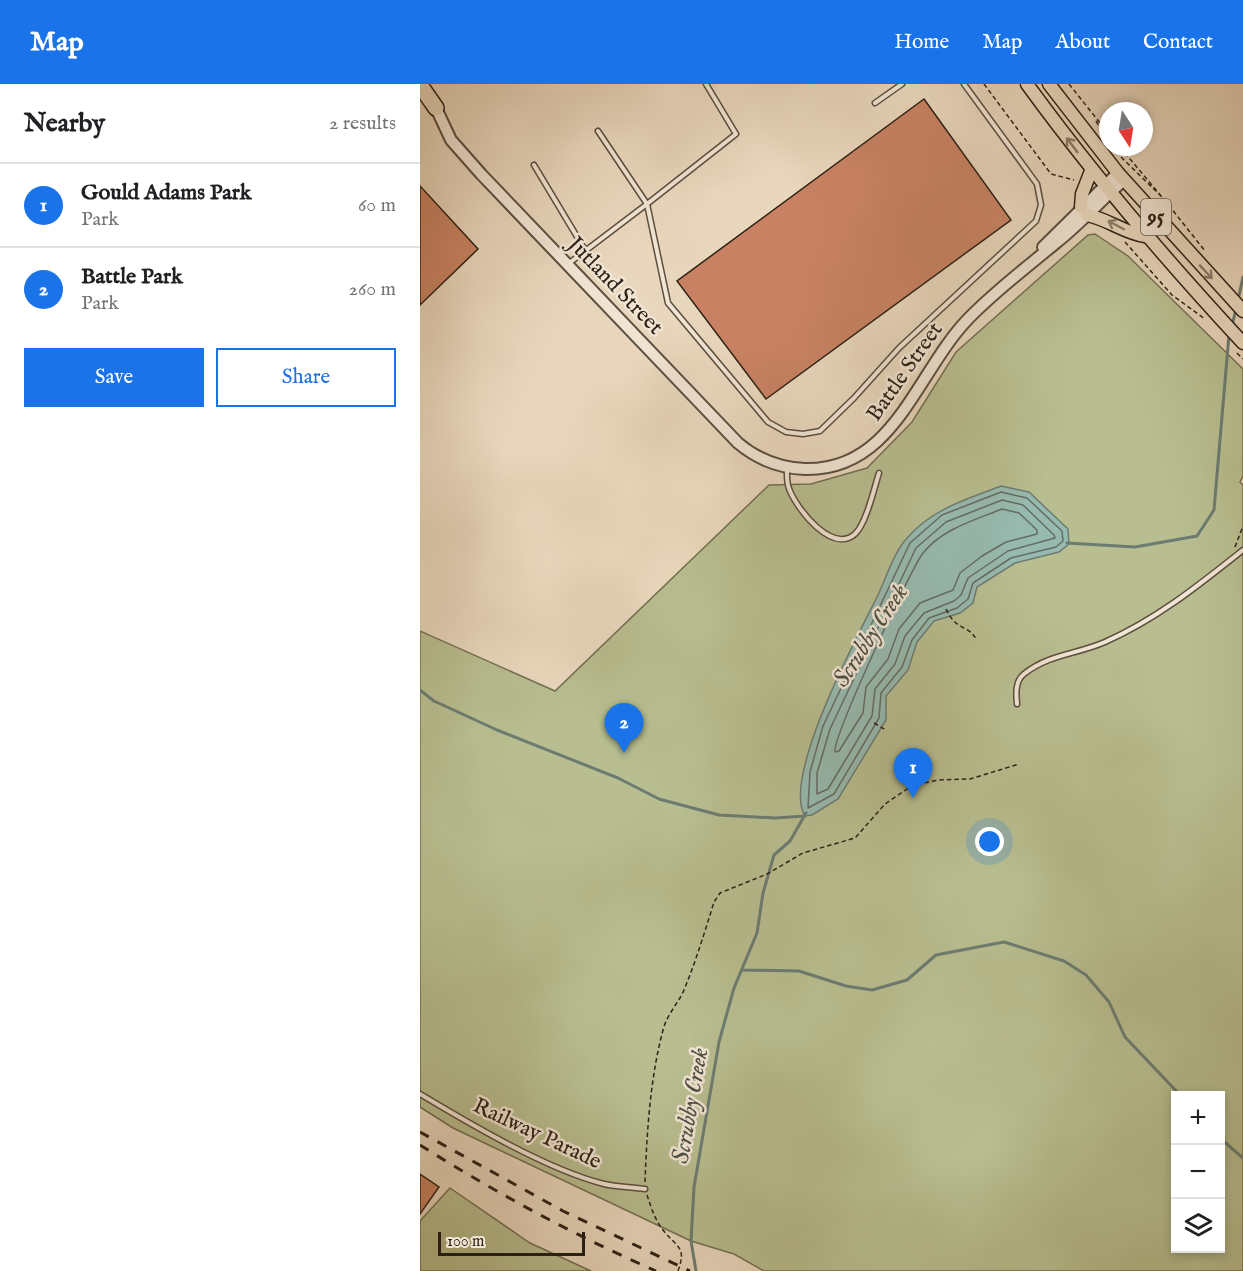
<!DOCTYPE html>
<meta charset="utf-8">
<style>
body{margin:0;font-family:"IM FELL English",serif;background:#f6f6f6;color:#202124}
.controls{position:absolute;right:18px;bottom:18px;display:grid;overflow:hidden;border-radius:0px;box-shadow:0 3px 9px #0003}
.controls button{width:54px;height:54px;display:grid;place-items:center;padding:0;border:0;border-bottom:2px solid #e0e0e0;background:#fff;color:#202124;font:30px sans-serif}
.compass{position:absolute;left:679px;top:18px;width:54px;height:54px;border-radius:50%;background:#fff;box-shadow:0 3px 9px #0003;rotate:168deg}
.scale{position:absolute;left:18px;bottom:15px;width:147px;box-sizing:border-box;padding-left:6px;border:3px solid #2c2015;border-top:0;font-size:16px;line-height:21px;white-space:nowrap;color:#2c2015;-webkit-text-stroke:4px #f1e5d4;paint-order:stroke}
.you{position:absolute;left:570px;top:758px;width:21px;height:21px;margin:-15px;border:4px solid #fff;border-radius:50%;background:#1a73e8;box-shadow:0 0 0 9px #1a73e833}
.badge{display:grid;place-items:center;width:39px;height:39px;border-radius:50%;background:#1a73e8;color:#fff;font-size:20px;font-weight:700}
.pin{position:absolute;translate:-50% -50px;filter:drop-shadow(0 2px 3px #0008)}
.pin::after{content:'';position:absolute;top:32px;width:21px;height:18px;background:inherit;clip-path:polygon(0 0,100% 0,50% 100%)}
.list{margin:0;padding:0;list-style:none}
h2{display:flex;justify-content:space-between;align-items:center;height:78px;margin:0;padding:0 24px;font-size:26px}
h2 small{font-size:20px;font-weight:400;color:#757577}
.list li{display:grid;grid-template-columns:39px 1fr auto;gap:18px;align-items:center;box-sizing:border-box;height:84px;padding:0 24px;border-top:2px solid #e0e0e0}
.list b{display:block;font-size:22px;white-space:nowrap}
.list p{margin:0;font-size:20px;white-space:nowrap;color:#757577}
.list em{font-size:20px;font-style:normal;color:#757577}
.actions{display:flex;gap:12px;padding:18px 24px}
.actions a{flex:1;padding:14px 0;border:2px solid #1a73e8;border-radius:0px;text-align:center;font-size:21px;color:#1a73e8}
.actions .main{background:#1a73e8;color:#fff}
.icon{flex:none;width:33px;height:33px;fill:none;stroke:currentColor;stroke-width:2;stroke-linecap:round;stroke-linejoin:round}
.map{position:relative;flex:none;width:823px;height:1187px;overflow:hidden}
header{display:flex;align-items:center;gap:36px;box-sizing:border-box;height:84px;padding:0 30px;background:#1a73e8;color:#fff}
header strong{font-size:28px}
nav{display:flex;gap:33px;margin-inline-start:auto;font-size:21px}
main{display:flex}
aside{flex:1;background:#fff}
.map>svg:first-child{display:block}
.green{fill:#b8be90;stroke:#726f52;stroke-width:1.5;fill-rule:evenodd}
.water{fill:#97bab0;stroke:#6c7c72;stroke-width:1.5}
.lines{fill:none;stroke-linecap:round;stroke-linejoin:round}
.shore{stroke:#626d62;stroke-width:1.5}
.stream{stroke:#6c7c72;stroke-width:3}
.building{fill:#c88263;stroke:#2c2015;stroke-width:1.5}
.service-casing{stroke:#5b4e3f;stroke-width:7}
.tertiary-casing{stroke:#5b4e3f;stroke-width:14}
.primary-casing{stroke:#2c2015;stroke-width:15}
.motorway-casing{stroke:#2c2015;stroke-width:18}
.path{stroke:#2c2015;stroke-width:1.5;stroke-dasharray:4.5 3;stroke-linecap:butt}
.service{stroke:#f1e5d4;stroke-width:4}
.tertiary{stroke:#f1e5d4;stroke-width:10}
.primary{stroke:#e9d7bd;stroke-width:12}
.motorway{stroke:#e9d7bd;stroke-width:15}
.rail{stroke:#2c2015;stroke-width:3;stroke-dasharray:10 10;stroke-linecap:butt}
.oneway{stroke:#8a7c69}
.labels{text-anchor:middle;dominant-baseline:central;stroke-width:5;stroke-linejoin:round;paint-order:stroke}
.shield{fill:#f1e5d4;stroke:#675b4e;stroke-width:1.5}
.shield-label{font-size:21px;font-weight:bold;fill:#2c2015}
.street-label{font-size:22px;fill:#2c2015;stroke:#f1e5d4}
.water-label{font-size:24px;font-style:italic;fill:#4c4e44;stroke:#f1e5d4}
</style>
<header>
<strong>Map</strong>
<nav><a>Home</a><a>Map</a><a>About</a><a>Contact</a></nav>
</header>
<main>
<aside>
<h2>Nearby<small>2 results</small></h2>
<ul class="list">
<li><span class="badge">1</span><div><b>Gould Adams Park</b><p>Park</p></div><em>60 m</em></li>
<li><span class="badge">2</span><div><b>Battle Park</b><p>Park</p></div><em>260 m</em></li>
</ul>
<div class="actions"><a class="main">Save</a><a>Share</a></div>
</aside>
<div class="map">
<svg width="823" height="1187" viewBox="0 0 823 1187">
<rect width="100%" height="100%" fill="#e9d7bd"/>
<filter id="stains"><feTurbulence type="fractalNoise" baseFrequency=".00333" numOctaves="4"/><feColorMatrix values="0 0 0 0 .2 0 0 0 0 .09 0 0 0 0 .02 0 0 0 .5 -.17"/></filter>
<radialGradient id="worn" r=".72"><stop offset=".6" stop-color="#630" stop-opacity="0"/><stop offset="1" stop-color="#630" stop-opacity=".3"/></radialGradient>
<!-- green -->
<path class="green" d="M 675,150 L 708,172 L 823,285 L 823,392 L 820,398 L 823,401 L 823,1187 L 344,1187 L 314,1170 L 271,1157 L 33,1044 L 0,1023 L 0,547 L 135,607 L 349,401 L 391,400 L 447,384 L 492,338 L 536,268 L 668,151 ZM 756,1012 L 800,1012 L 800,1164 L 756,1164 Z
M 30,1104 L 110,1159 L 171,1187 L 0,1187 L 0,1137 Z"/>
<!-- water -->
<path class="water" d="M 581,402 L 609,408 L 648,445 L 649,460 L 639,468 L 595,479 L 557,503 L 553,519 L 540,529 L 514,537 L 497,558 L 488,586 L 466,612 L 466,636 L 418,715 L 392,731 L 385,732 C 361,694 438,551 458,511 C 466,494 474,468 487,454 C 512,425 547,415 581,402 Z"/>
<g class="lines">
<!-- shore -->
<path class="shore" d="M 581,408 L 607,414 L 642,447 L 643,457 L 636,463 L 591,474 L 553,499 L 548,515 L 537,524 L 509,534 L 492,556 L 482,583 L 461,609 L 459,634 L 414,710 L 388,724 L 390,688 L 403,642 L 490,459 L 522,431 Z
M 582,416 L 603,421 L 634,451 L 635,454 L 588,467 L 548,494 L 541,511 L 534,517 L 504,529 L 485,552 L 475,580 L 455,605 L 452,632 L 408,705 L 397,710 L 397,689 L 410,645 L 496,464 L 526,438 Z
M 582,425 L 599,429 L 617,446 L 617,450 L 586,458 L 562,472 L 540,489 L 533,506 L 500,519 L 479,545 L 468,575 L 446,603 L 443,629 L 419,667 L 415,668 C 412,655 490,486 503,469 C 522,445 555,436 582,425 Z"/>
<!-- stream -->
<path class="stream" d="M 818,216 L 823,193
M 812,242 L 816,225
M 647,459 L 715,463 L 777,452 L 794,426 L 809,251
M 0,606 L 14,617 L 77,646 L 198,694 L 239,715 L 299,731 L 355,734 L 385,732
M 323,886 L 379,887 L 426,902 L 452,906 L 487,896 L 516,871 L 584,858 L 644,877 L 666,891 L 689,918 L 705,953 L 761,1012
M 800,1054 L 823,1074
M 276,1187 L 271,1157 L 274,1103 L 299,958 L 314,904 L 337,849 L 343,809 L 354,771 L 370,757 L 386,729"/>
</g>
<!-- building -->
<path class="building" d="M 504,15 L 591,136 L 346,315 L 257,197 Z
M 0,102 L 58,165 L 0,221 Z
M 0,1090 L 19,1103 L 0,1130 Z"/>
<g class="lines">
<!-- service casing -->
<g class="service-casing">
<path id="service" d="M 286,0 L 316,50 L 227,120 L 248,219 L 348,338 L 366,348 L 383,350 L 400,347 L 434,314 L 479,264 L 616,137 L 621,121 L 617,100 L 544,0
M 455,19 L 482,0
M 114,81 L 165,166
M 148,180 L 227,120 L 178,47
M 367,384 C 367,392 366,399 370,407 C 378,426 412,470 435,450 C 446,440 454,405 459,389
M 597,620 C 596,610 595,597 604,590 C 629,570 658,570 685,558 C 737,535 779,501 823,466
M 0,1010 C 50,1040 128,1086 184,1100 C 197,1103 212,1103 225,1105"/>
</g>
<!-- tertiary casing -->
<g class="tertiary-casing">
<path id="tertiary" d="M 16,24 L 31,56 L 61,90 L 318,359 C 337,375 359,384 385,385 C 474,387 496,289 548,235 C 575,207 607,183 637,158 C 661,139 681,116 704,96
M 623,163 L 698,89"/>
</g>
<!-- primary casing -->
<g class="primary-casing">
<path id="primary" d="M 607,0 C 674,92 746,176 823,259
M 629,0 L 698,89 L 823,227
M 661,123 L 662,110 L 671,87
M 667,131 C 688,135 704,149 725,152"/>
</g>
<!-- motorway casing -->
<g class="motorway-casing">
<path id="motorway" d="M 0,1 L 16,24"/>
</g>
<!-- path -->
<path class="path" d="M 564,0 L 631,90 L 654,96
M 649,0 L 688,49
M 676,37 L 688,56
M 700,63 L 742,113
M 701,73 L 743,114 L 785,167
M 705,158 L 752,211 L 785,235
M 817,269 L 823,275
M 815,463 L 823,442
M 526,525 C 536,547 549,541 556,555
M 454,639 L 466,646
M 225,1098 C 227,1047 230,995 243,946 C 247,930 258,920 264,906 C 276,877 285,847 294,818 L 300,809 L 347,790 L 383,769 L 435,754 L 465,720 L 493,701 L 519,696 L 550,695 L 599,680
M 227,1111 C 231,1123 235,1136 243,1146 C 257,1164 267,1162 258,1187"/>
<!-- service -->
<use href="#service" class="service"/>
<!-- tertiary -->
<use href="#tertiary" class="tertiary"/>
<!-- primary -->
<use href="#primary" class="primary"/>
<!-- motorway -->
<use href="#motorway" class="motorway"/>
<!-- rail -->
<path class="rail" d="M 0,1048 L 143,1127 L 270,1187
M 0,1061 C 76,1109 154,1151 236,1187"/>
</g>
<!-- one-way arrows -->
<defs><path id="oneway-shaft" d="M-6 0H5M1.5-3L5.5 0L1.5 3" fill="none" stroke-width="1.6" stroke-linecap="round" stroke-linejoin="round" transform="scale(1.5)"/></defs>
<g class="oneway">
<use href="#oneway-shaft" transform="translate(652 61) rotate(-127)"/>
<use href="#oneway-shaft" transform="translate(696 141) rotate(-152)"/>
<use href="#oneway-shaft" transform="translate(786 188) rotate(47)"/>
</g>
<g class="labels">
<!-- shield labels -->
<rect class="shield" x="721" y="115" width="30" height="36" rx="4.5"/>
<g class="shield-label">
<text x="736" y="133">95</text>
</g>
<!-- street labels -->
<g class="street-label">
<text transform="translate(195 202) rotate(46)">Jutland Street</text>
<text transform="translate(485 288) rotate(-55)">Battle Street</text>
<text transform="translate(117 1050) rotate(25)">Railway Parade</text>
</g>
<!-- water labels -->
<g class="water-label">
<text transform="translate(451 552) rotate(-57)">Scrubby Creek</text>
<text transform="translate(271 1022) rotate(-80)">Scrubby Creek</text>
</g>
</g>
<rect width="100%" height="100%" filter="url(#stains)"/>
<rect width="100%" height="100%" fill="url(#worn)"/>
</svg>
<div class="controls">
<button>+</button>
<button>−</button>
<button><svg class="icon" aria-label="layers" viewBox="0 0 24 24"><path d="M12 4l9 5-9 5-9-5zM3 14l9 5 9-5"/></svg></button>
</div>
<svg class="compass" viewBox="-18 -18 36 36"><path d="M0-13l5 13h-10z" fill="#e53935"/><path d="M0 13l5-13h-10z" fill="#757577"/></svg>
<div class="scale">100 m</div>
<div class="you"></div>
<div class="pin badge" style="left:493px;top:714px">1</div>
<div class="pin badge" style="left:204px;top:669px">2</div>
</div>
</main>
